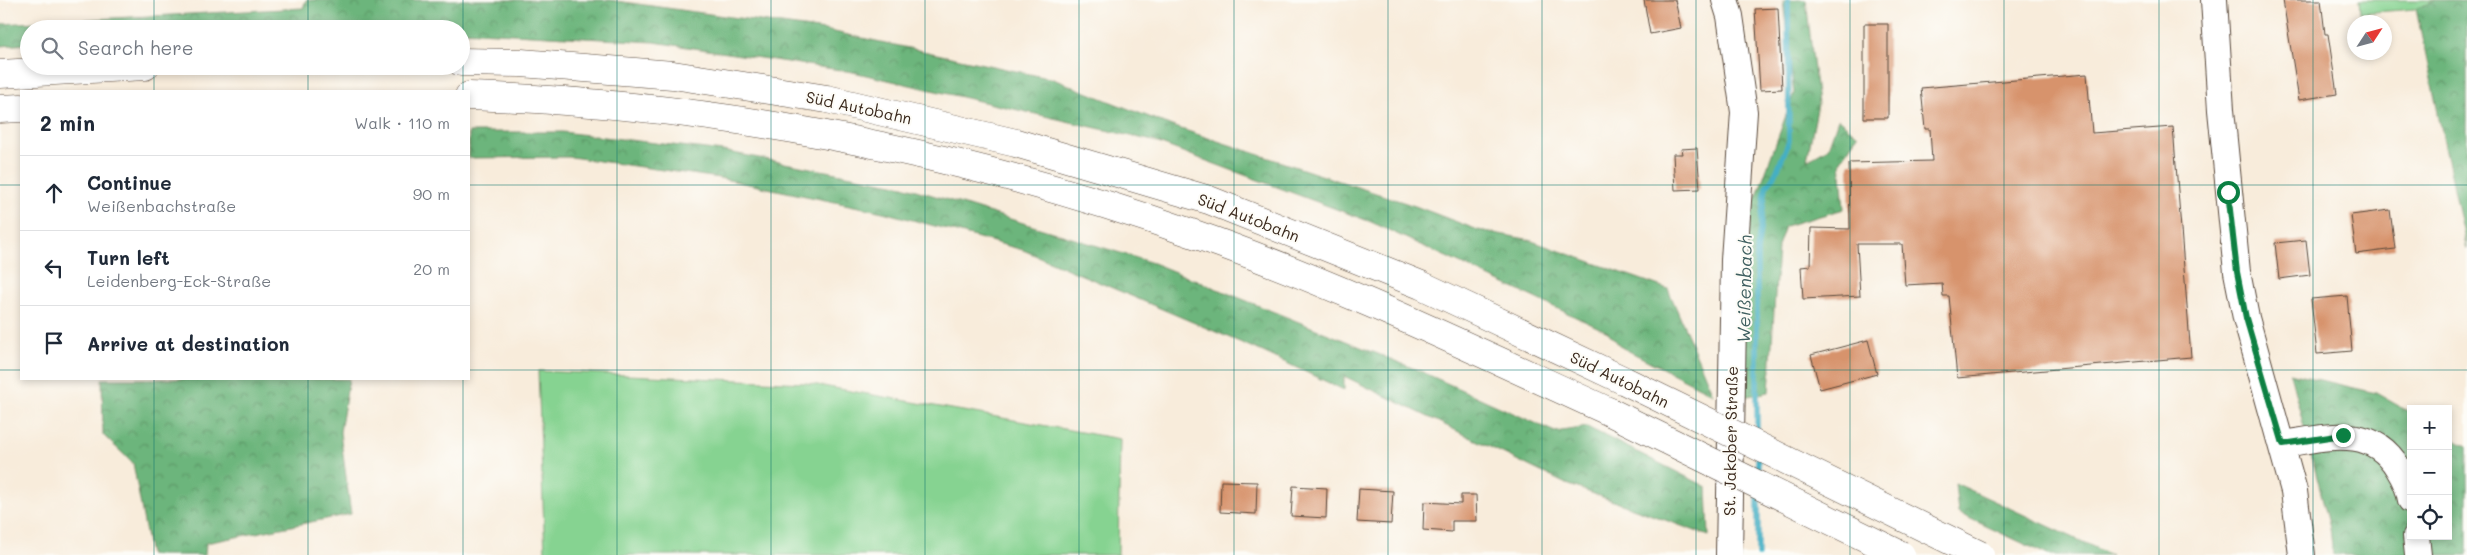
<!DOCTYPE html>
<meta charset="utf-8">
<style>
body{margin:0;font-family:Mali,sans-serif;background:#f6f6f7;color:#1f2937}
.controls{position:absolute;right:15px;bottom:15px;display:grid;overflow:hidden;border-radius:0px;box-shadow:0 2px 8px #0003}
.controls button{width:45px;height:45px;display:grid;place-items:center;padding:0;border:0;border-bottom:1px solid #e0e1e3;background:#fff;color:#1f2937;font:25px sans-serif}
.compass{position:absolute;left:2347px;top:15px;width:45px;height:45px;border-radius:50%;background:#fff;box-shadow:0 2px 8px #0003;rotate:54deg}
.stop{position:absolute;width:15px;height:15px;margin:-11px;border:4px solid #0b8043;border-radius:50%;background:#fff}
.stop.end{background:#0b8043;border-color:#fff;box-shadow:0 1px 5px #0008}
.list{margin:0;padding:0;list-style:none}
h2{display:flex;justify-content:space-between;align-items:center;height:65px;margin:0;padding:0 20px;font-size:21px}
h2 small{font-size:16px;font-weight:400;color:#747a83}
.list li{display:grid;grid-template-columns:32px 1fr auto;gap:15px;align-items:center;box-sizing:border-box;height:75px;padding:0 20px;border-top:1px solid #e0e1e3}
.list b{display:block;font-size:19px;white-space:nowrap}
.list p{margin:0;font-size:16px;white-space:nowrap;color:#747a83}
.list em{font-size:16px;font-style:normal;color:#747a83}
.icon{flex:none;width:28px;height:28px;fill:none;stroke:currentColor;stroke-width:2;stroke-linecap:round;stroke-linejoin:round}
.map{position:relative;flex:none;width:2467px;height:555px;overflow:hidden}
.search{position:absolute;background:#fff;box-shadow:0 2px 8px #0003;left:20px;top:20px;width:450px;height:55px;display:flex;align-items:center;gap:12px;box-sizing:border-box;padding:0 18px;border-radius:28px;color:#747a83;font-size:19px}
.panel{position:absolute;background:#fff;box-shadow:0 2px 8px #0003;left:20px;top:90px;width:450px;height:290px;border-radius:0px}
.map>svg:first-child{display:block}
.green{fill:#86d391;stroke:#607e58}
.forest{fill:url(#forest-crowns);stroke:#54704c}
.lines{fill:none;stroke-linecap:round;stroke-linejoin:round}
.stream{stroke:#45afc4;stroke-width:5.5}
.building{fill:#d7936c}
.secondary-casing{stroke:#57473a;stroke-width:28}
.highway-casing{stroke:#57473a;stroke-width:29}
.secondary{stroke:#fff;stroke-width:26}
.highway{stroke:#fff;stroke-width:28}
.highway-bridge-casing{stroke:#57473a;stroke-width:29;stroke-linecap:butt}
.highway-bridge{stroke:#fff;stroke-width:28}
.route{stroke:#0b8043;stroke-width:6}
.grid{fill:none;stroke:#0f766e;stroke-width:1;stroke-opacity:0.55}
.labels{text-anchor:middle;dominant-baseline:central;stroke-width:4;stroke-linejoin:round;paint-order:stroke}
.street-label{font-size:16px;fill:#3b2a1e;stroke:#fdfcf7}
.water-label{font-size:18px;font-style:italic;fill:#3f5f60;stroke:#fdfcf7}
</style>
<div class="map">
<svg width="2467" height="555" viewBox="0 0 2467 555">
<defs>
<pattern id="forest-crowns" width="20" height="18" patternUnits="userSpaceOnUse" patternTransform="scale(1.25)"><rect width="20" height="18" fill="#6cb57b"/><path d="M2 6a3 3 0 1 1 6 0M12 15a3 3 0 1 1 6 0" fill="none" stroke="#5a9364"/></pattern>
</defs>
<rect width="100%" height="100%" fill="#fdfcf7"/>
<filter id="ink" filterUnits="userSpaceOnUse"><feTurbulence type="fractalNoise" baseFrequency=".02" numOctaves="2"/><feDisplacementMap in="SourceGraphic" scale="10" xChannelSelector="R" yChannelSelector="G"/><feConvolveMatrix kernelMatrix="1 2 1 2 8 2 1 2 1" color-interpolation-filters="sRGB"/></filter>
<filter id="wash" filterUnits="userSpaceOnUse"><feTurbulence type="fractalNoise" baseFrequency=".0096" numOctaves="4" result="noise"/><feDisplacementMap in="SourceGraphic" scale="20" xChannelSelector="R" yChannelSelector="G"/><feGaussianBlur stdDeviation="1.12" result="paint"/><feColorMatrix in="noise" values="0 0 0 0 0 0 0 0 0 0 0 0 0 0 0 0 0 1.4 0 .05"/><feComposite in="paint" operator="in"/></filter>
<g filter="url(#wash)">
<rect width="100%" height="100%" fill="#f8ecdb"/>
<!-- green -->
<path class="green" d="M 2359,0 L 2435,0 L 2416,9 L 2360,13 Z
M 538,371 L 806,383 L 1120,439 L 1118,555 L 545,555 Z"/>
<!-- forest -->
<path class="forest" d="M 306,0 L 609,0 L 825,30 L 1053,79 L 1172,126 L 1415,206 L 1478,230 L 1526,239 L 1668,289 L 1713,394 L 1621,347 L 1608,332 L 1371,222 L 1153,141 L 853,72 L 654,42 L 461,31 L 461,29 L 29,29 L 29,44 L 0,46 L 0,24 L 303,8 Z
M 1783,0 L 1806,0 L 1818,104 L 1807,160 L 1828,148 L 1838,119 L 1858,135 L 1840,162 L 1844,209 L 1785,226 L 1778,246 L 1769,392 L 1738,398 L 1750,215 L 1794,93 Z
M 2435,0 L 2467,0 L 2467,250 L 2416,9 Z
M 469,132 L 562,132 L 723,151 L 903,186 L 1153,263 L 1420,371 L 1555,432 L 1587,427 L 1707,487 L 1709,536 L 1564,483 L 1344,376 L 1344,390 L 1263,352 L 1023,250 L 883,212 L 719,178 L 571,157 L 469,158 Z
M 2290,373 L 2376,393 L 2411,413 L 2411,536 L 2448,536 L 2448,435 L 2467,446 L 2467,555 L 2333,555 L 2330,528 Z
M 102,379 L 349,379 L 340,432 L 351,514 L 206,543 L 205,555 L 150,555 L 133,463 L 103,435 Z
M 1955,483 L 2111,555 L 2048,555 L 1958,513 Z"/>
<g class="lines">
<!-- stream -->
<path class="stream" d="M 1757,437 L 1757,251 L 1766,187 L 1776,173 L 1789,141 L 1788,0
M 1758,453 L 1758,477
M 1758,493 L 1758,555"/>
</g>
<g id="blocks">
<!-- building -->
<path class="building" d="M 1644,0 L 1675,0 L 1681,28 L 1650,34 Z
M 2283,0 L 2321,0 L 2325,34 L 2328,34 L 2337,94 L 2299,100 Z
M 1778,8 L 1782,89 L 1760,90 L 1755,9 Z
M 1864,24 L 1888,24 L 1888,118 L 1864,118 Z
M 2087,74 L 2092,133 L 2173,127 L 2191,357 L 1957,378 L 1949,296 L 1943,296 L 1942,283 L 1905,285 L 1902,244 L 1857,244 L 1860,296 L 1803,299 L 1801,267 L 1810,266 L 1811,228 L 1850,229 L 1849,163 L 1932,161 L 1930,129 L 1925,129 L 1921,88 Z
M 1697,148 L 1700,189 L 1675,190 L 1673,154 L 1682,154 L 1681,149 Z
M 2390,210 L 2395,249 L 2356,254 L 2351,215 Z
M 2306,240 L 2310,275 L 2279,279 L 2275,243 Z
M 2347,296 L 2352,351 L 2317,354 L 2311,299 Z
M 1868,340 L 1877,374 L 1820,389 L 1811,355 Z
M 1221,481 L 1257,482 L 1256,514 L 1220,512 Z
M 1293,486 L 1327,488 L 1326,518 L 1291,516 Z
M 1359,489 L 1393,491 L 1391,524 L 1357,522 Z
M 1461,495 L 1476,495 L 1477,521 L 1452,521 L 1452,532 L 1423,530 L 1424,502 L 1461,504 Z"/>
</g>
</g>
<g filter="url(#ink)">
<use href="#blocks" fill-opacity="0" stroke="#57473a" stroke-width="1"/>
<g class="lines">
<!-- secondary casing -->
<g class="secondary-casing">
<path id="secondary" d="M 1725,0 L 1730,16 L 1744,112 L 1734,260 L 1729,555
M 2214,0 L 2221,110 L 2237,272 L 2246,318 L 2294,491 L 2302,555
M 2283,444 C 2326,438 2371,423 2398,468 C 2405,479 2409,487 2411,500
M 2416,536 L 2418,555"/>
</g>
<!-- highway casing -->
<g class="highway-casing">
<path id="highway" d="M 461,62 L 521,63 L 673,75 L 827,99 L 1016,143 L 1209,200 L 1421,285 L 1625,381
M 0,74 L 145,66
M 469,96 C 717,104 963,152 1197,235 C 1338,284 1474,350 1610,412
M 0,109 L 21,108"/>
</g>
<!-- secondary -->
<use href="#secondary" class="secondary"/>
<!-- highway -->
<use href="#highway" class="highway"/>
<!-- highway-bridge casing -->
<g class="highway-bridge-casing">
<path id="highway-bridge" d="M 1625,381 L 1980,555
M 1610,412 L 1901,555"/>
</g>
<!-- highway-bridge -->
<use href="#highway-bridge" class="highway-bridge"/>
</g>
</g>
<g class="lines" filter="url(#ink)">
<!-- route -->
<path class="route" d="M 2228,192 L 2237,272 L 2246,318 L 2283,444 L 2343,435"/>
</g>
<!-- grid -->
<path class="grid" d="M 154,0 L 154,29M 308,0 L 308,29M 463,0 L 463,91M 617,0 L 617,555M 771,0 L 771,555M 925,0 L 925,555M 1079,0 L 1079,555M 1234,0 L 1234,555M 1388,0 L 1388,555M 1542,0 L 1542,555M 1696,0 L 1696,555M 1850,0 L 1850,555M 2004,0 L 2004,555M 2159,0 L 2159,555M 2313,0 L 2313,555M 154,66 L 154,91M 308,66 L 308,91M 0,185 L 21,185M 469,185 L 2467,185M 0,370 L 21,370M 469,370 L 2467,370M 154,379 L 154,555M 308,379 L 308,555M 463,379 L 463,555"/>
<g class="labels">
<!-- street labels -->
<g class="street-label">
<text transform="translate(859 107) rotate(12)">Süd Autobahn</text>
<text transform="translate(1249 217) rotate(21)">Süd Autobahn</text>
<text transform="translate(1620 379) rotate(26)">Süd Autobahn</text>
<text transform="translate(1730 441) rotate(-89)">St. Jakober Straße</text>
</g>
<!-- water labels -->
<g class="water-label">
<text transform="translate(1744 289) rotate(-89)">Weißenbach</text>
</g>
</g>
</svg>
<div class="controls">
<button>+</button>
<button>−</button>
<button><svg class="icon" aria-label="locate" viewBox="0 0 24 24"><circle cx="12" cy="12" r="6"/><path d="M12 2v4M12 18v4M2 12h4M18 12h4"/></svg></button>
</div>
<svg class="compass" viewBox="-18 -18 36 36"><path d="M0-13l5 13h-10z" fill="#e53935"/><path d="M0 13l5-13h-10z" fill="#747a83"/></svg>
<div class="stop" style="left:2228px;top:192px"></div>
<div class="stop end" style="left:2343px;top:435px"></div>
<div class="search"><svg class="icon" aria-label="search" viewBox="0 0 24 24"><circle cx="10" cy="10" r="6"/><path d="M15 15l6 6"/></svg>Search here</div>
<section class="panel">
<h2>2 min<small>Walk · 110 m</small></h2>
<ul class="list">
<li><svg class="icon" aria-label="ahead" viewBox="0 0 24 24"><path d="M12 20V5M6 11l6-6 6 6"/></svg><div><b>Continue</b><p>Weißenbachstraße</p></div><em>90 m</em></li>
<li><svg class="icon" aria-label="left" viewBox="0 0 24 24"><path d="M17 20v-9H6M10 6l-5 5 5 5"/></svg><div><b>Turn left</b><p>Leidenberg-Eck-Straße</p></div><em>20 m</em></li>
<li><svg class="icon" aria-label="arrive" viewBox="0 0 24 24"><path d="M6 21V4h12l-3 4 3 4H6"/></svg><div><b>Arrive at destination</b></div></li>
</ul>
</section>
</div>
